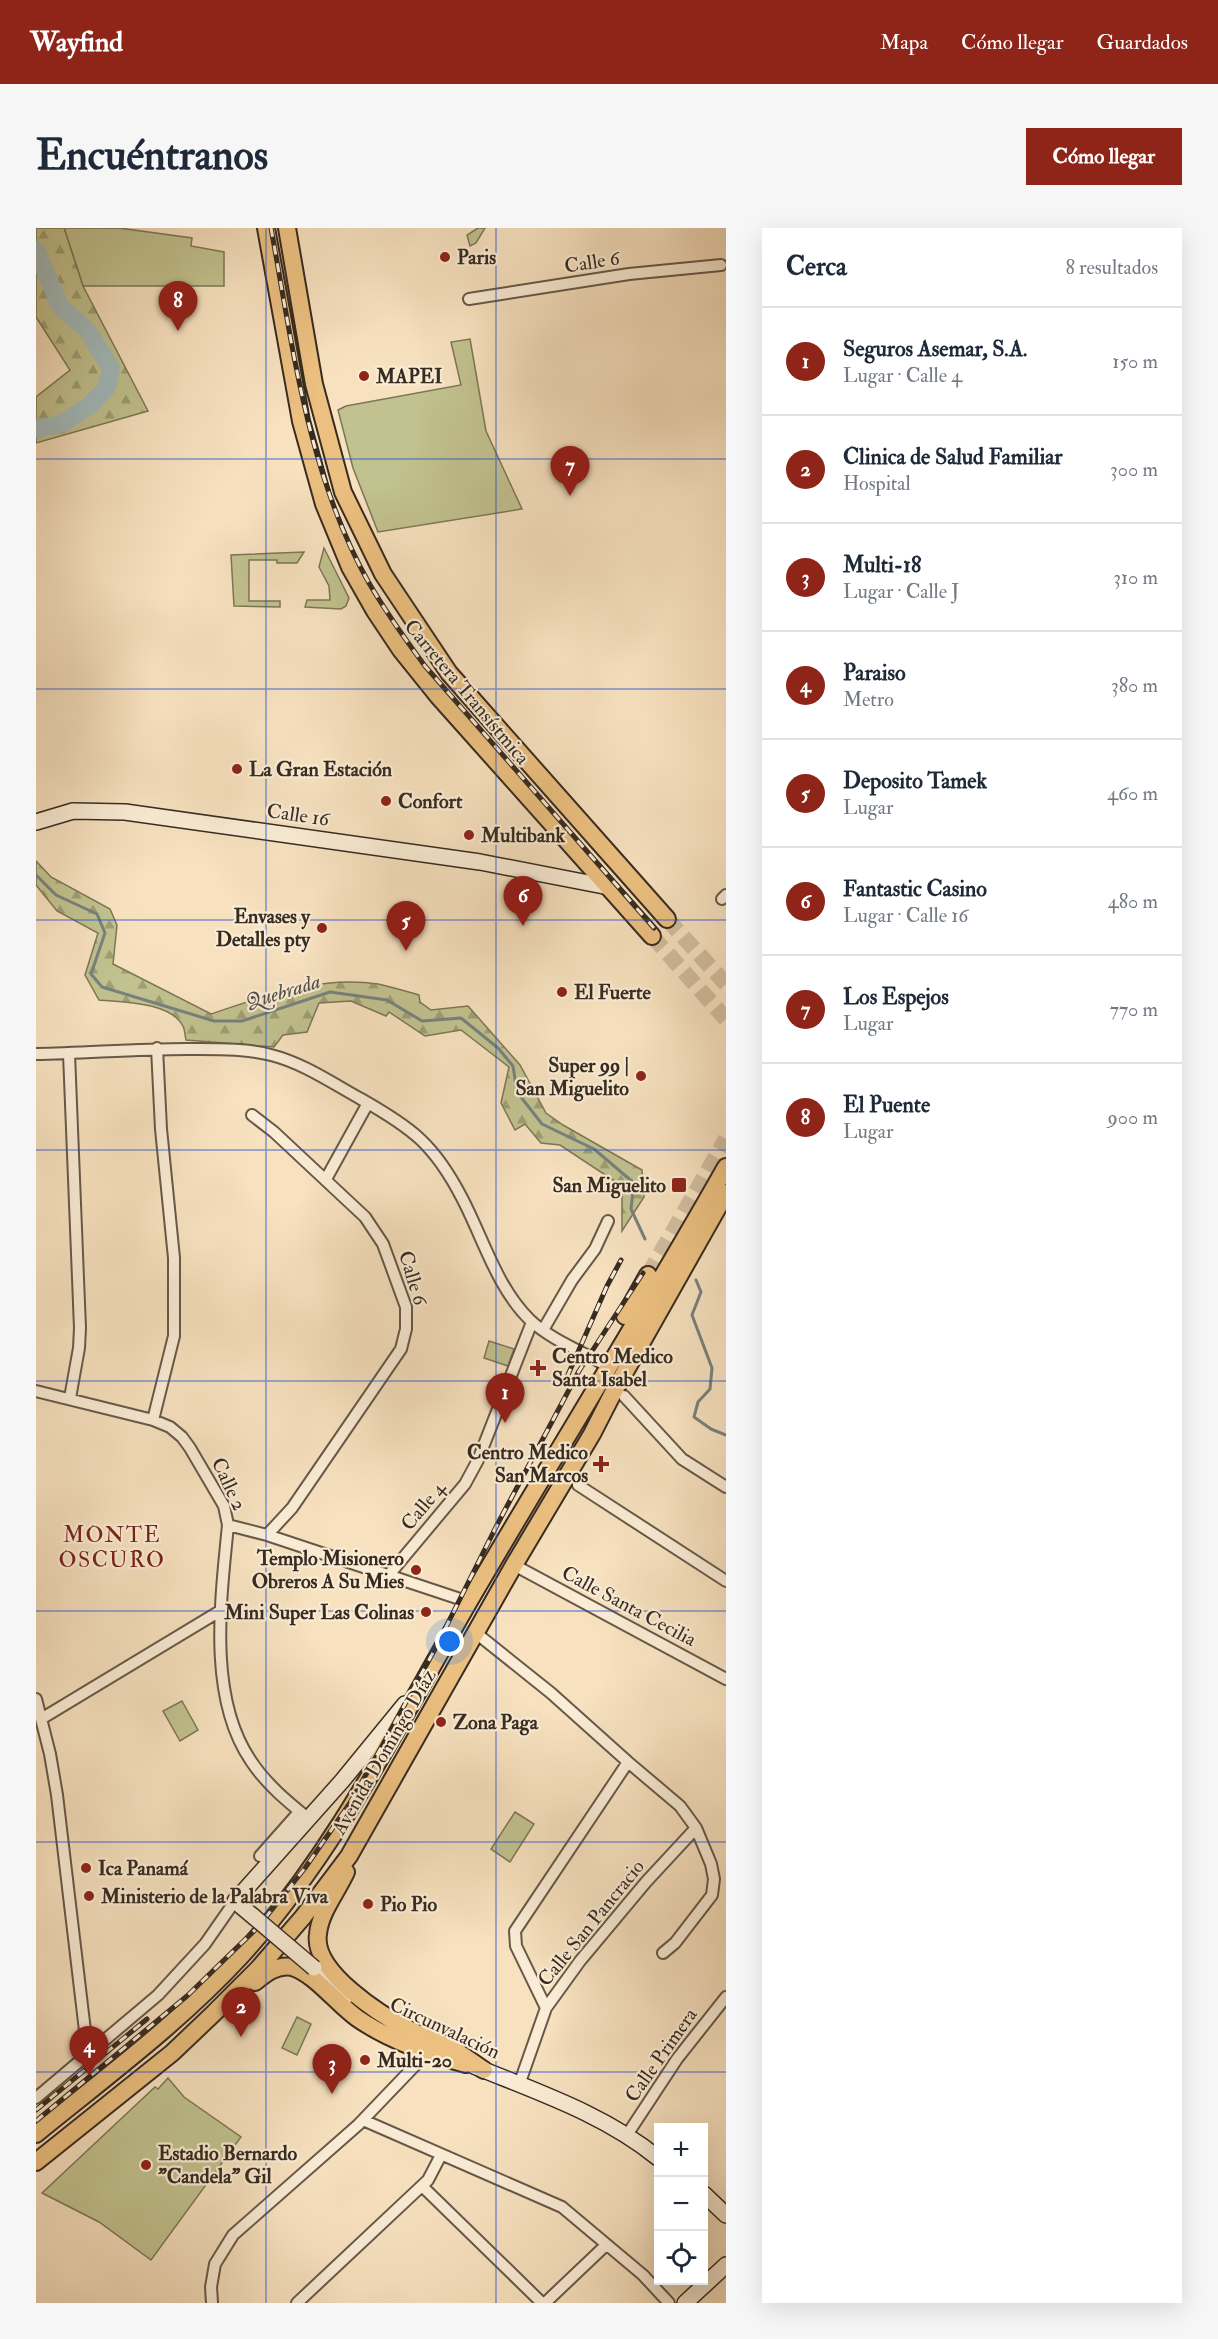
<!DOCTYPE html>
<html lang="es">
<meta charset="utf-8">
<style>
body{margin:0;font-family:"IM FELL Double Pica",serif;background:#f6f6f7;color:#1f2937}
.controls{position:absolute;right:18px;bottom:18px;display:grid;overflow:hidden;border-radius:0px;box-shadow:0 6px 24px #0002}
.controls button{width:54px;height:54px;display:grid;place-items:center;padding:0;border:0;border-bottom:2px solid #e0e1e3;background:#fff;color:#1f2937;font:30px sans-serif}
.you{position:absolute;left:414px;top:1414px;width:21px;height:21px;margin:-15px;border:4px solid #fff;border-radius:50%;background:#1a73e8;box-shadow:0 0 0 9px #1a73e833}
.badge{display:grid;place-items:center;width:39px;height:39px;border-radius:50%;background:#8f2418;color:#fff;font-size:20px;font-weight:700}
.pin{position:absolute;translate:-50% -50px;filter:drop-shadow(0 2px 3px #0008)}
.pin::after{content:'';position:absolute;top:32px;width:21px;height:18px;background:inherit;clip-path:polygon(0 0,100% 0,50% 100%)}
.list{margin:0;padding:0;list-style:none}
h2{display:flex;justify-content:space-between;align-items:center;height:78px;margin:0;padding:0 24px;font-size:26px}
h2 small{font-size:20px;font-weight:400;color:#747a83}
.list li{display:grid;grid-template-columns:39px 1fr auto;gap:18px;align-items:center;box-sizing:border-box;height:108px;padding:0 24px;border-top:2px solid #e0e1e3}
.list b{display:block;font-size:22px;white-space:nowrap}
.list p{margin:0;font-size:20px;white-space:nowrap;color:#747a83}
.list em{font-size:20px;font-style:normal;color:#747a83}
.icon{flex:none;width:33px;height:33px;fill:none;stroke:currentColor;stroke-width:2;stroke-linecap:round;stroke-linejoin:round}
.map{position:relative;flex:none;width:690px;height:2075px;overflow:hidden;border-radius:0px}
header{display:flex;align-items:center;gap:36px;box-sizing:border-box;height:84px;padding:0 30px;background:#8f2418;color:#fff}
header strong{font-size:28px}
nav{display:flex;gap:33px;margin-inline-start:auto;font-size:21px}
.intro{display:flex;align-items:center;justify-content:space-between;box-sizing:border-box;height:144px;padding:0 36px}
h1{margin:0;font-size:42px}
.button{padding:15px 27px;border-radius:0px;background:#8f2418;color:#fff;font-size:21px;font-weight:700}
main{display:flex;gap:36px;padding:0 36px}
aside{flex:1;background:#fff;border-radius:0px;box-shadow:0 6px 24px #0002}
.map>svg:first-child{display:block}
.grass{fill:#c1c28f;stroke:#7c7658;stroke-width:1.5}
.forest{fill:url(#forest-firs);stroke:#7c7658;stroke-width:1.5}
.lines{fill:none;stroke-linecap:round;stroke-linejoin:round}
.stream{stroke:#77817f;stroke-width:3}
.river{stroke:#a2bbbd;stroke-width:18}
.primary-tunnel{stroke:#d1bd9f;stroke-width:16;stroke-dasharray:16 8;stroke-linecap:butt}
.street-casing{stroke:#675848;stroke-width:14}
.secondary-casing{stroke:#372b21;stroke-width:18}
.primary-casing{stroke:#372b21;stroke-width:20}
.street{stroke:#faecd5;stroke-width:10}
.secondary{stroke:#faecd5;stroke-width:15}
.primary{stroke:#ecc080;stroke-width:16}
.rail-casing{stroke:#372b21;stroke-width:5}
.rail{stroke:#faecd5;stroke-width:3;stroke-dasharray:9;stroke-linecap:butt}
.secondary-bridge-casing{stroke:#372b21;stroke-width:18;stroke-linecap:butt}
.secondary-bridge{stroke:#faecd5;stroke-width:15}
.grid{fill:none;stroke:#1d4ed8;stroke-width:1.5;stroke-opacity:0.55}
.poi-dot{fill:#8f2418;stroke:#faecd5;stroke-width:2}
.labels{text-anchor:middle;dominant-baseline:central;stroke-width:4.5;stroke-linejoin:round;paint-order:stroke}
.poi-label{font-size:20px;font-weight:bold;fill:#372b21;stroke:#faecd5;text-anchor:start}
.street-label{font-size:20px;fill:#372b21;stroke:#faecd5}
.water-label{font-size:21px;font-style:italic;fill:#524f48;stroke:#faecd5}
.quarter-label{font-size:22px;letter-spacing:1.5px;fill:#7a1f14;stroke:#faecd5}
</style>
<header>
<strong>Wayfind</strong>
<nav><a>Mapa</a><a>Cómo llegar</a><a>Guardados</a></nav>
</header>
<div class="intro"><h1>Encuéntranos</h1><a class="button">Cómo llegar</a></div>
<main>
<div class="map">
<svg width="690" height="2075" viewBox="0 0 690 2075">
<defs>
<pattern id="forest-firs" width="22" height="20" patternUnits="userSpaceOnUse" patternTransform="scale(1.5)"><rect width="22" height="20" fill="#c1c28f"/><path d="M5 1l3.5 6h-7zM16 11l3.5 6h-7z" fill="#9e9e74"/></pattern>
</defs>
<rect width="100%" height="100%" fill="#f7e1bf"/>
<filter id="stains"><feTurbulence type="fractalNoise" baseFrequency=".00333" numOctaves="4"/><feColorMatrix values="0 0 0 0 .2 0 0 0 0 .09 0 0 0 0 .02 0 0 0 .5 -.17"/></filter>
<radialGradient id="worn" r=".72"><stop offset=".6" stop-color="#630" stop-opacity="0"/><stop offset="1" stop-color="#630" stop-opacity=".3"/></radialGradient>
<!-- grass -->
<path class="grass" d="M 28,0 L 83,0 L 156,10 L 155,18 L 188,24 L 188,58 L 47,58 Z
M 442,0 L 449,0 L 440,15 L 434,18 L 431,7 Z
M 434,111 L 450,203 L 486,281 L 342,304 L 317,240 L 302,182 L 310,178 L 425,157 L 415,114 Z
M 288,320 L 313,370 L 310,378 L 305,381 L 269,379 L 271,372 L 294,372 L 293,358 L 283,339 Z
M 268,324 L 261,335 L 241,335 L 241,332 L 213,332 L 213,373 L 244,373 L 244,379 L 198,378 L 195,327 Z
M 453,1113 L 478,1121 L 472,1138 L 448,1130 Z
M 146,1473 L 162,1502 L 144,1513 L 127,1483 Z
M 479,1584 L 498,1596 L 474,1634 L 455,1621 Z
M 261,1789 L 275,1796 L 261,1827 L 246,1820 Z
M 132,1850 L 148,1869 L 205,1909 L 115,2032 L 63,1994 L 6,1965 L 119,1859 L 122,1861 Z"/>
<!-- forest -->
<path class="forest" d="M 0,0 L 28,0 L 47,58 L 112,183 L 0,215 L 0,169 L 34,142 L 0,89 Z
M 0,633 L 15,649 L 74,681 L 81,697 L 77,736 L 175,786 C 229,768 285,747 342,756 C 356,759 369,763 383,767 L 384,774 L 395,782 L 432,778 L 484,837 L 510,885 L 527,897 L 606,942 L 608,969 L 586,1003 L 586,958 L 524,917 L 505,915 L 489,896 L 479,902 L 465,875 L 473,839 L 425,802 L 389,808 L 353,784 L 350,788 L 315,773 L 283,775 L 271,804 L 247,807 L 238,819 L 150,812 C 149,808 149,802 147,798 C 134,774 87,774 63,772 L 49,747 L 62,705 L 21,683 L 0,657 Z"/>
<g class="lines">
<!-- stream -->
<path class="stream" d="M 0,647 L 20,667 L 61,686 L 69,705 L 55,746 L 66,759 L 178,793 L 206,793 L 294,764 L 351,772 L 386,793 L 425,790 L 462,820 L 477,838 L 481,864 L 506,896 L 558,921 L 598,955 L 595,981 L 609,1011
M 660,1052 L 665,1064 L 656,1087 L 676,1140 L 674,1161 L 662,1174 L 658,1189 L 675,1201 L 690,1207"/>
<!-- river -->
<path class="river" d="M 0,22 L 24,78 L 51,102 L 75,140 L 71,159 L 54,177 L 25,196 L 0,201"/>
<!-- primary-tunnel -->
<path class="primary-tunnel" d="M 631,691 L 690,756
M 616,708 L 690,791
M 612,1047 L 690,911"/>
<!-- street casing -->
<g class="street-casing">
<path id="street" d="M 433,71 L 593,46 L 685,37
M 686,671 L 690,667
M 0,826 C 55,825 109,820 163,821 C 187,821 212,821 235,827 C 267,835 296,855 325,871 C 376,900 398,916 426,970 C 447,1010 461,1060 494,1092 C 513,1110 542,1122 564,1134
M 33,826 L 44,1100 L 43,1120 L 34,1170
M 216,887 L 238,904 L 329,989 L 347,1016 L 370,1079 L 370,1101 L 365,1121 L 256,1280 L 231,1307
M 290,951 L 332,875
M 507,1102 L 536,1052 L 559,1021 L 572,993
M 0,1163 L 117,1192 L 134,1199 L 146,1209 L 154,1220 L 188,1278 L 192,1297 L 231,1307 L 433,1374
M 588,1168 L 646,1231 L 690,1259
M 117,1192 L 138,1108 L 138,1030 L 125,901 L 121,820
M 542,1257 L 690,1353
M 192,1297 C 185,1370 171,1469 215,1533 C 230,1556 252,1574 273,1591
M 478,1337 L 690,1451
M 352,1348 L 429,1256 L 442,1232 L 496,1094
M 440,1405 L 515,1465 L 592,1534 L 644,1578 L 660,1600 L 675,1636 L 678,1651 L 676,1667 L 639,1715 L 627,1725
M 0,1471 L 14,1526 L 21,1567 L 52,1828
M 5,1491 L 184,1383
M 224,1628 L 263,1584
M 510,1780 L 480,1718 L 479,1703 L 592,1534
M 483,1857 L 510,1780 L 544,1733 L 610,1654 L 660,1600
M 0,1870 L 122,1767 L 169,1716 L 199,1673
M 327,1892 L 526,1979 L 607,2047 L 633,2075
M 591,1907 L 641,1831 L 690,1769
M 386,1958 L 506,2075
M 176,2075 L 175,2059 L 179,2036 L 197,2007 L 322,1897 L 392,1824
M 261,2075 L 392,1952 L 405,1927
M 509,2075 L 570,2017"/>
</g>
<!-- secondary casing -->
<g class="secondary-casing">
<path id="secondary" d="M 0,594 L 37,583 L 89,584 L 444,634 L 573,659
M 218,1689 L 199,1673 L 306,1553 L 369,1476
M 278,1740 L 310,1768
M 438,1838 C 501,1864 568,1886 622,1930
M 668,1966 L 690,1987
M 649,2075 L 690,2037"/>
</g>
<!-- primary casing -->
<g class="primary-casing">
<path id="primary" d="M 230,0 L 265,193 L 288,276 L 314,339 L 339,383 L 365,422 L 402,468 L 616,708
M 251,0 L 278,156 L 307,264 L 347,346 L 413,445 L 631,691
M 589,1088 L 612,1047
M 310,1644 C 301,1664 284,1684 282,1706 C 276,1744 346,1788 376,1803 C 387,1808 399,1812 410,1817 C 423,1824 436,1834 448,1842
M 219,1754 C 229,1746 241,1736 256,1739 C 278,1745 301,1776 321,1790 C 354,1813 392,1826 430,1836
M 0,1906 C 70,1849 143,1795 205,1728 C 301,1623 364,1492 435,1370 C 519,1226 608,1084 690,939
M 0,1934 L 136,1825 L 178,1785 L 222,1741 L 267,1689 L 313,1628 L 478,1337 L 556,1206 L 577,1165 L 690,965"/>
</g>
<!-- street -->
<use href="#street" class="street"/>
<!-- secondary -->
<use href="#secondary" class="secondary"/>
<!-- primary -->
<use href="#primary" class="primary"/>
<!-- rail casing -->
<g class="rail-casing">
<path id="rail" d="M 235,0 C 257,120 272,247 333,355 C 350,384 369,411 389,438 L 618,700
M 531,1149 L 571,1058 L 585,1032
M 0,1882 L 111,1791
M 0,1893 L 151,1768 L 222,1699 L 269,1640 L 314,1575 L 346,1518 L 399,1421 L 461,1297 L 543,1143 L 607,1045"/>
</g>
<!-- rail -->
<use href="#rail" class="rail"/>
<!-- secondary-bridge casing -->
<g class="secondary-bridge-casing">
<path id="secondary-bridge" d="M 218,1689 L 278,1740"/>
</g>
<!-- secondary-bridge -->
<use href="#secondary-bridge" class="secondary-bridge"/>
</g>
<!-- grid -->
<path class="grid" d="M 230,0 L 230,2075M 460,0 L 460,2075M 0,231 L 690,231M 0,461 L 690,461M 0,692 L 690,692M 0,922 L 690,922M 0,1153 L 690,1153M 0,1383 L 690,1383M 0,1614 L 690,1614M 0,1844 L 690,1844"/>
<!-- markers -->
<g class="poi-dot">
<circle cx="409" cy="29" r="6"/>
<circle cx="328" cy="148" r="6"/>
<circle cx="201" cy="541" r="6"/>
<circle cx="350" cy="573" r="6"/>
<circle cx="433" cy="607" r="6"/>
<circle cx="286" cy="700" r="6"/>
<circle cx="526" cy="764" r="6"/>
<circle cx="605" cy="848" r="6"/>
<rect x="635" y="949" width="16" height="16" rx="3"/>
<path d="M499 1131h6v6h6v6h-6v6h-6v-6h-6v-6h6z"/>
<path d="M562 1227h6v6h6v6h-6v6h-6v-6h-6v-6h6z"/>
<circle cx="380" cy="1342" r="6"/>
<circle cx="390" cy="1384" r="6"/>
<circle cx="405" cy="1494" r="6"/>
<circle cx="50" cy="1640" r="6"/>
<circle cx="53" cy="1668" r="6"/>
<circle cx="332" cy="1676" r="6"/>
<circle cx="329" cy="1832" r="6"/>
<circle cx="110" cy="1937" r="6"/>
</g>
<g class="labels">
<!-- poi labels -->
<g class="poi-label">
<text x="421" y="29">Paris</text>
<text x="340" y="148">MAPEI</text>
<text x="213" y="541">La Gran Estación</text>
<text x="362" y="573">Confort</text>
<text x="445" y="607">Multibank</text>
<text x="274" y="688" text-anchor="end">Envases y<tspan x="274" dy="23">Detalles pty</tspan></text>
<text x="538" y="764">El Fuerte</text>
<text x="593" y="837" text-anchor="end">Super 99 |<tspan x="593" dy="23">San Miguelito</tspan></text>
<text x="630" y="957" text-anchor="end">San Miguelito</text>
<text x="516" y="1128">Centro Medico<tspan x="516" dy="23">Santa Isabel</tspan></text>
<text x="552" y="1224" text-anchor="end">Centro Medico<tspan x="552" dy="23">San Marcos</tspan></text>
<text x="368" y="1330" text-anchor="end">Templo Misionero<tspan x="368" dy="23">Obreros A Su Mies</tspan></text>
<text x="378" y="1384" text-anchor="end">Mini Super Las Colinas</text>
<text x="417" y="1494">Zona Paga</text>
<text x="62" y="1640">Ica Panamá</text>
<text x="65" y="1668">Ministerio de la Palabra Viva</text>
<text x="344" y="1676">Pio Pio</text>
<text x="341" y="1832">Multi-20</text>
<text x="122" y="1925">Estadio Bernardo<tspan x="122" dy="23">"Candela" Gil</tspan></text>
</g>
<!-- street labels -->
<g class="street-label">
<text transform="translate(556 34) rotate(-9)">Calle 6</text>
<text transform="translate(431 464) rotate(50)">Carretera Transístmica</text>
<text transform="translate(262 587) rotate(8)">Calle 16</text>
<text transform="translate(377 1050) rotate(73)">Calle 6</text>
<text transform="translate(193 1256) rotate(65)">Calle 2</text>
<text transform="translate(387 1278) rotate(-50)">Calle 4</text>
<text transform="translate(593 1378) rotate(28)">Calle Santa Cecilia</text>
<text transform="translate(348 1524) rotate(-60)">Avenida Domingo Díaz</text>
<text transform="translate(555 1695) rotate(-51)">Calle San Pancracio</text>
<text transform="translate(409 1800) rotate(25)">Circunvalación</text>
<text transform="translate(625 1827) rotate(-55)">Calle Primera</text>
</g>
<!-- water labels -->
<g class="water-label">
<text transform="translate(247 764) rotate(-17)">Quebrada</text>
</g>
<!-- quarter labels -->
<g class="quarter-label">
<text x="76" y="1307">MONTE<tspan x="76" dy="25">OSCURO</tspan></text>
</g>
</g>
<rect width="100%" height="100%" filter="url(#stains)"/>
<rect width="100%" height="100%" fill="url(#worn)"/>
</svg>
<div class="controls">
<button>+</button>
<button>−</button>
<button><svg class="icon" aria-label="locate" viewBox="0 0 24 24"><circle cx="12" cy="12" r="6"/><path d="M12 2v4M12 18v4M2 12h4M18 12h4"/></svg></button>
</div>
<div class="you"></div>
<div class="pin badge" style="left:469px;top:1195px">1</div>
<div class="pin badge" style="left:205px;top:1809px">2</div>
<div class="pin badge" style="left:296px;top:1866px">3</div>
<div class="pin badge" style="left:53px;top:1848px">4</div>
<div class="pin badge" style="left:370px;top:723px">5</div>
<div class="pin badge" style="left:487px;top:698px">6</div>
<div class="pin badge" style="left:534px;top:268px">7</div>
<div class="pin badge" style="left:142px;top:103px">8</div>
</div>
<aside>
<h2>Cerca<small>8 resultados</small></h2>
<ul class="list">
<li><span class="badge">1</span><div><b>Seguros Asemar, S.A.</b><p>Lugar · Calle 4</p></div><em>150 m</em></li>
<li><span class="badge">2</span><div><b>Clinica de Salud Familiar</b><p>Hospital</p></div><em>300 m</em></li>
<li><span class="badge">3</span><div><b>Multi-18</b><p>Lugar · Calle J</p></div><em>310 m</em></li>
<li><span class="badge">4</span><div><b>Paraiso</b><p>Metro</p></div><em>380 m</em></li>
<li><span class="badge">5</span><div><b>Deposito Tamek</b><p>Lugar</p></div><em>460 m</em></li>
<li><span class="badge">6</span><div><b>Fantastic Casino</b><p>Lugar · Calle 16</p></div><em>480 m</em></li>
<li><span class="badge">7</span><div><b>Los Espejos</b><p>Lugar</p></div><em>770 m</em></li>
<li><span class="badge">8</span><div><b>El Puente</b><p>Lugar</p></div><em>900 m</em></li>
</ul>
</aside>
</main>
